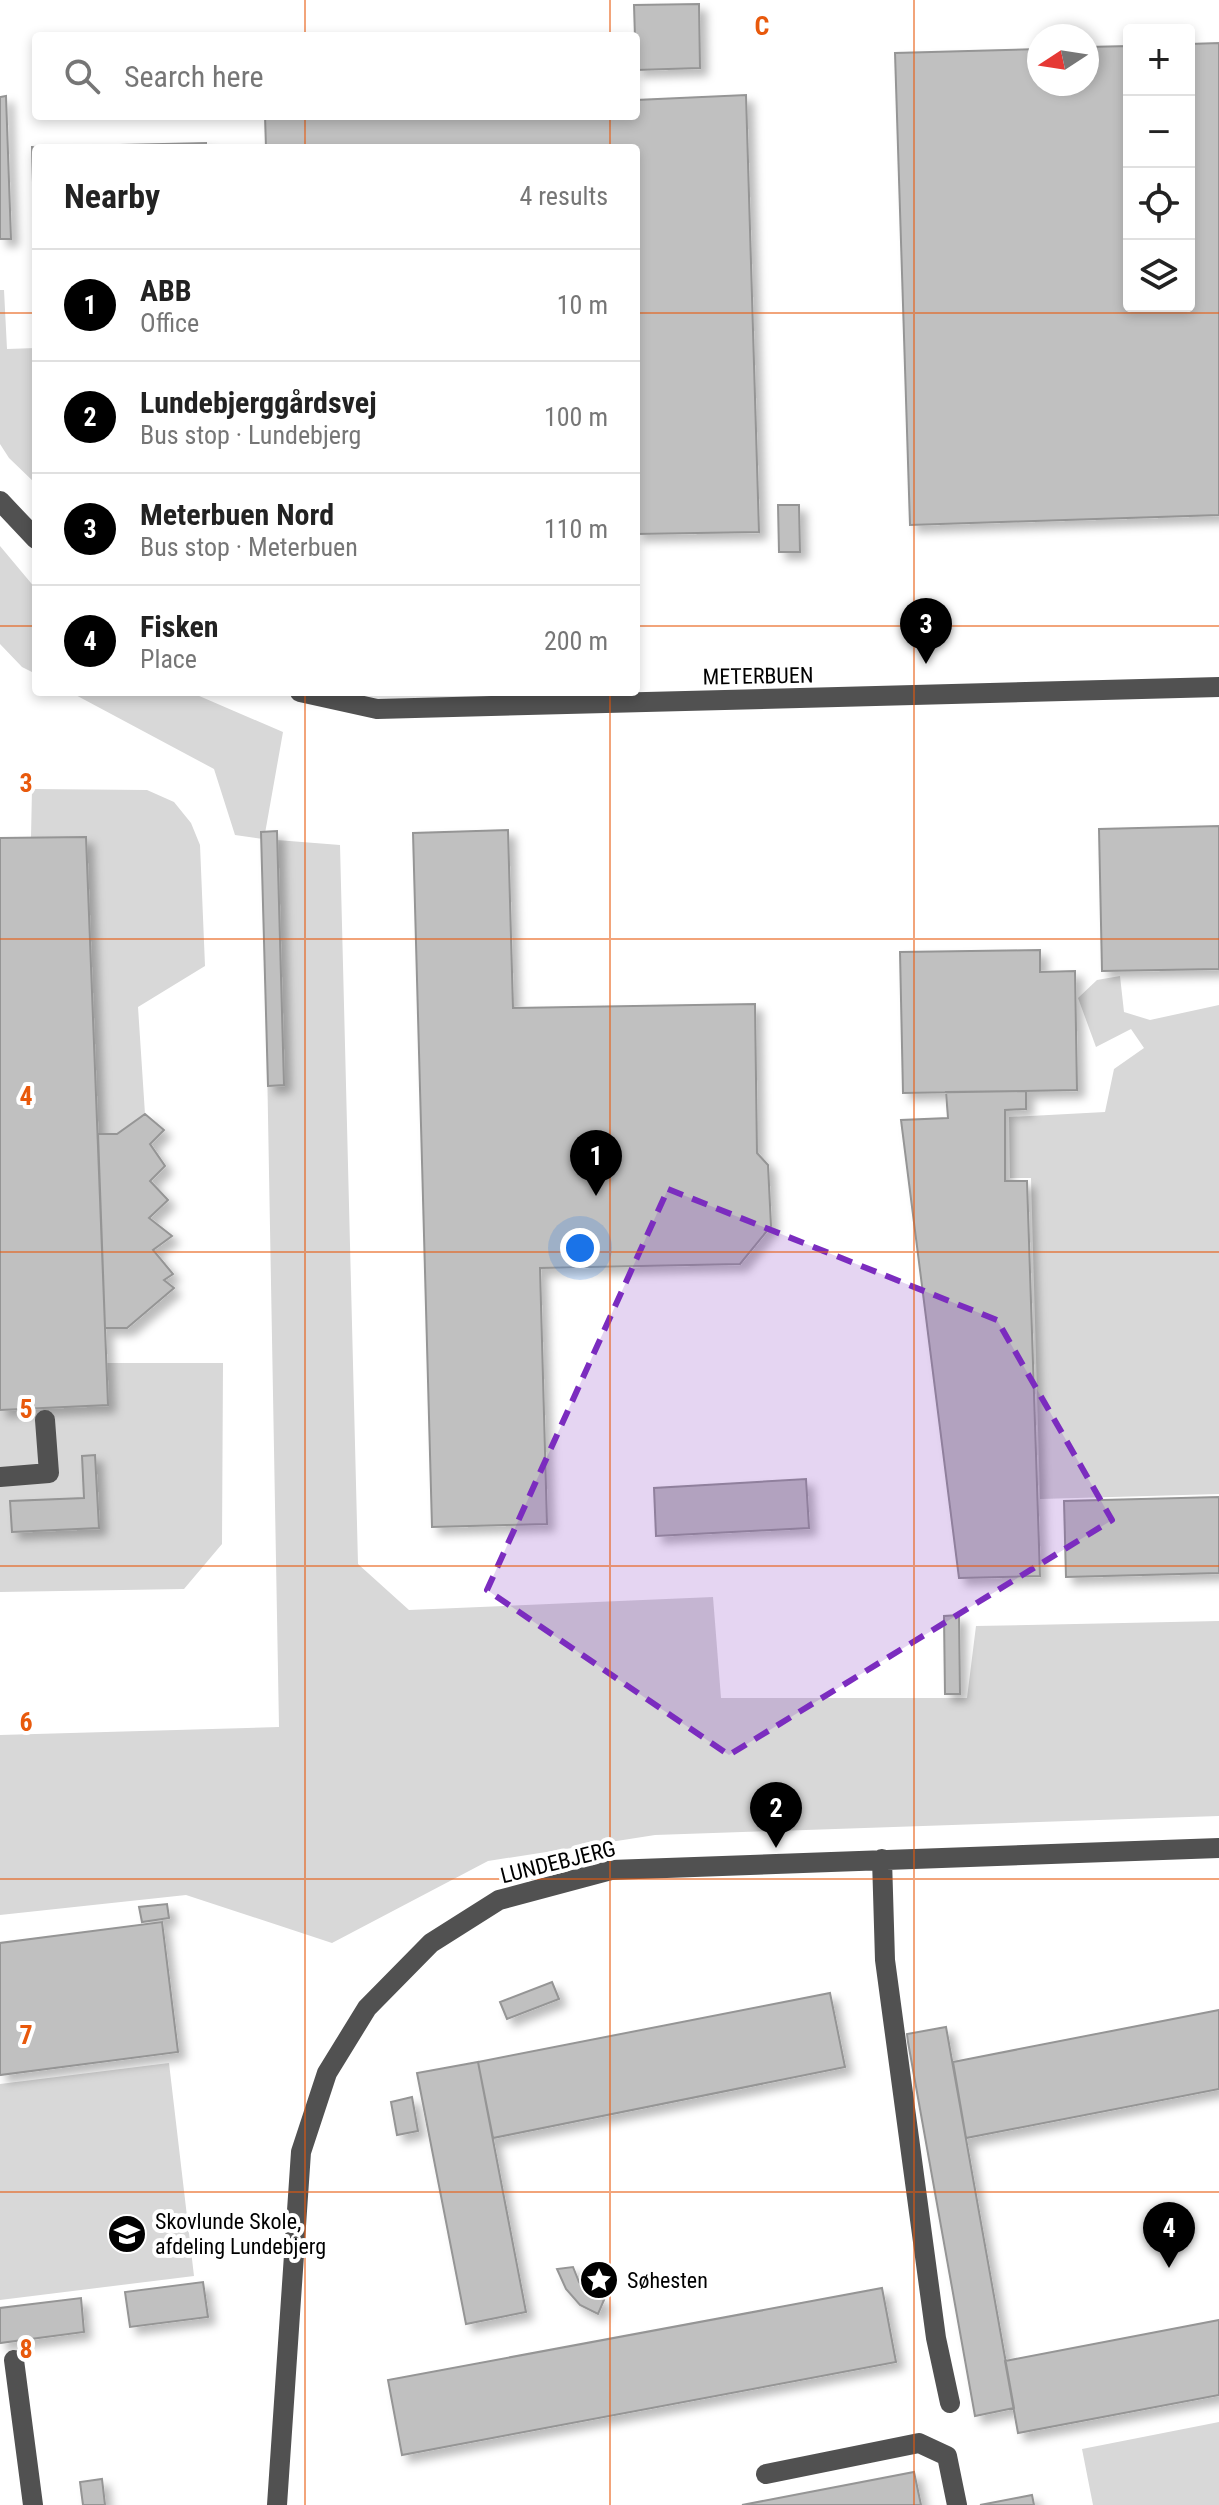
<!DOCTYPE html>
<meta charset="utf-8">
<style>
body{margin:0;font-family:"Roboto Condensed",sans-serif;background:#f2f2f2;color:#222}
.controls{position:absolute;right:24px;top:24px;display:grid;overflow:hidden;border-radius:8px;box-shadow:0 4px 12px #0003}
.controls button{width:72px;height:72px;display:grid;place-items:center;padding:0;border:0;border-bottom:2px solid #e0e0e0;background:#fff;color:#222;font:40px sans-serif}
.compass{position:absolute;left:1027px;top:24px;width:72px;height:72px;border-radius:50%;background:#fff;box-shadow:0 4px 12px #0003;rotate:258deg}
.you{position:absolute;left:580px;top:1248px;width:28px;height:28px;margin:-20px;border:6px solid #fff;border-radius:50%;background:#1a73e8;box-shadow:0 0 0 12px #1a73e833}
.badge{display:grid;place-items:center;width:52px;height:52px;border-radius:50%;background:#000;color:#fff;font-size:26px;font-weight:700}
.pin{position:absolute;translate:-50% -66px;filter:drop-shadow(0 2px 4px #0008)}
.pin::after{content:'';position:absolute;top:42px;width:28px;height:24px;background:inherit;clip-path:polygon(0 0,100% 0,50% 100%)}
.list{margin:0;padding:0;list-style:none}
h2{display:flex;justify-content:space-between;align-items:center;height:104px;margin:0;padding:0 32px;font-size:34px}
h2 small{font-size:26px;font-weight:400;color:#767676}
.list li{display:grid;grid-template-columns:52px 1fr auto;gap:24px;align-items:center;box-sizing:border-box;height:112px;padding:0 32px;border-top:2px solid #e0e0e0}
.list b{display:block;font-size:30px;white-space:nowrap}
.list p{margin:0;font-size:26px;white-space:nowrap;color:#767676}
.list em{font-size:26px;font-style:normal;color:#767676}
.icon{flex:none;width:44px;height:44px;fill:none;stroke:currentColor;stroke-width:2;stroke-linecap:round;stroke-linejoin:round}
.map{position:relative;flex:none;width:1219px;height:2505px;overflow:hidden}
.search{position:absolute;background:#fff;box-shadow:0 4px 12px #0003;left:32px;top:32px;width:608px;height:88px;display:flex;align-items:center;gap:20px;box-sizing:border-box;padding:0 28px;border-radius:8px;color:#767676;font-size:30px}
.panel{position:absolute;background:#fff;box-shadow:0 4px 12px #0003;left:32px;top:144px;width:608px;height:552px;border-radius:8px}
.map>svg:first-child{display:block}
.green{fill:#d8d8d8}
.building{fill:#c0c0c0;stroke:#959595;stroke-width:2;filter:url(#shadow)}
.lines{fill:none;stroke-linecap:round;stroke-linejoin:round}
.minor{stroke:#515151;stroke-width:20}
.marked{fill:#7b2cbf;fill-opacity:0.2;stroke:#7b2cbf;stroke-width:6;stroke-dasharray:16 10;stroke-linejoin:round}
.grid{fill:none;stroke:#e8590c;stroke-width:2;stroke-opacity:0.55}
.labels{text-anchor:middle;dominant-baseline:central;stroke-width:8;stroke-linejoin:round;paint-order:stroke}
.street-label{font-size:22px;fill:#000;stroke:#fff}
.poi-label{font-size:22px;fill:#000;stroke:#fff;text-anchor:start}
.grid-label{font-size:26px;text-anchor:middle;font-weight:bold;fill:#e8590c;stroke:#fff;stroke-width:8;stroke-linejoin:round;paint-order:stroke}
</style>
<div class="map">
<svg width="1219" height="2505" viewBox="0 0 1219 2505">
<defs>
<filter id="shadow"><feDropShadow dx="7" dy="7" stdDeviation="4" flood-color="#0004"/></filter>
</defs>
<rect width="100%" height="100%" fill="#fff"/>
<!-- green -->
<path class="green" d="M 0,290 L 4,290 L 7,349 L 36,348 L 36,484 L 9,458 L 0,444 Z
M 0,546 L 36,589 L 36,674 L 22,667 L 0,644 Z
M 70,692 L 190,692 L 283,732 L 264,839 L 340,845 L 358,1564 L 409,1610 L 713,1597 L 721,1698 L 967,1698 L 976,1626 L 1219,1621 L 1219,1816 L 655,1835 L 488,1861 L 332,1943 L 186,1895 L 0,1915 L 0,1735 L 279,1727 L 263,839 L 235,835 L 214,769 Z
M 32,789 L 147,790 L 174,802 L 191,823 L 200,845 L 205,966 L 138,1007 L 145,1114 L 117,1134 L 98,1134 L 86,837 L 31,837 Z
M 1120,976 L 1124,1012 L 1150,1020 L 1219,1005 L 1219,1494 L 1040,1499 L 1031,1178 L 1010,1178 L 1009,1117 L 1105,1112 L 1114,1069 L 1144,1048 L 1131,1029 L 1096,1047 L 1078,998 L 1097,980 Z
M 107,1363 L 223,1363 L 222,1544 L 184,1589 L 0,1592 L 0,1410 L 108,1405 Z
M 169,2063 L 194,2276 L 0,2300 L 0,2084 Z
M 1219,2422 L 1219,2505 L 1093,2505 L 1082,2449 Z"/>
<!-- building -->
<path class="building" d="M 699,4 L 700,68 L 636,70 L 634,5 Z
M 1219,43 L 1219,515 L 910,525 L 895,53 L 1039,49 L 1039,84 L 1087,84 L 1087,47 L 1129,46 L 1129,306 L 1189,306 L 1189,44 Z
M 746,95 L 759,532 L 636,534 L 636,148 L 266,148 L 265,116 L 636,116 L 636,100 Z
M 6,96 L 11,239 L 0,239 L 0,97 Z
M 206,143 L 206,148 L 36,148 L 36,290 L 32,147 Z
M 778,505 L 799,505 L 800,552 L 779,552 Z
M 1219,826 L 1219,969 L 1102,971 L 1099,829 Z
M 508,830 L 513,1008 L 755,1004 L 757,1153 L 768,1165 L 771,1226 L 740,1264 L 540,1268 L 547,1524 L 432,1527 L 413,833 Z
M 277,831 L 284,1085 L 268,1086 L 261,832 Z
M 86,837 L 108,1405 L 0,1410 L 0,838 Z
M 1040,950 L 1040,972 L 1075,971 L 1077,1090 L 903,1093 L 900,952 Z
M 1026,1091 L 1026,1109 L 1005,1110 L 1005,1181 L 1027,1181 L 1040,1576 L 959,1578 L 901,1120 L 948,1118 L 946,1092 Z
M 145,1114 L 164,1130 L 150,1144 L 165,1166 L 150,1181 L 168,1200 L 149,1218 L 172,1236 L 153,1250 L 173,1274 L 164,1280 L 174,1288 L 127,1328 L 105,1328 L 98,1134 L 117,1134 Z
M 95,1455 L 99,1528 L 12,1532 L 10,1501 L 84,1498 L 82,1456 Z
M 806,1479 L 809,1528 L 656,1536 L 654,1488 Z
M 1219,1497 L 1219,1573 L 1066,1577 L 1064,1501 Z
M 959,1615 L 960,1694 L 945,1694 L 944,1616 Z
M 167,1904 L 169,1918 L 142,1922 L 139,1907 Z
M 162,1922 L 178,2052 L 0,2075 L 0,1943 Z
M 552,1982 L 559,1999 L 507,2019 L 500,2002 Z
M 830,1993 L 845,2067 L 493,2138 L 478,2062 Z
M 1219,2010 L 1219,2089 L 966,2138 L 953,2062 Z
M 946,2027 L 1014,2408 L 975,2416 L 908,2042 L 907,2034 Z
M 478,2062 L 526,2312 L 466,2324 L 417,2073 Z
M 412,2097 L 418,2131 L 397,2135 L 391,2102 Z
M 573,2267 L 579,2282 L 588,2292 L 604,2300 L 598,2314 L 580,2305 L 566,2289 L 557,2269 Z
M 203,2282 L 208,2317 L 130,2327 L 125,2292 Z
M 882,2288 L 896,2362 L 402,2455 L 388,2380 Z
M 81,2298 L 84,2332 L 0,2343 L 0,2308 Z
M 1219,2320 L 1219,2395 L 1018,2433 L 1005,2361 Z
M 914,2472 L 921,2505 L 742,2505 Z
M 102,2479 L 105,2505 L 83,2505 L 80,2482 Z
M 1032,2495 L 1034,2505 L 980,2505 Z"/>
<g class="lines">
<!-- minor -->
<path class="minor" d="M 0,501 L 36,539
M 300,692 L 377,709 L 1219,687
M 0,1477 L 49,1473 L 45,1420
M 882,1859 L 885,1960 L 936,2338 L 950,2403
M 14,2360 L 33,2505
M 766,2474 L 919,2443 L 947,2456 L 957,2505
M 277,2505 L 301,2152 L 327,2073 L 367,2008 L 431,1943 L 499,1900 L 611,1870 L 1219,1848"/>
</g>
<!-- marked area -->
<path class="marked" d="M 668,1189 L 997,1320 L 1112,1520 L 729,1755 L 487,1590 Z"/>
<!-- grid -->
<path class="grid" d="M 305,0 L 305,36M 610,0 L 610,36M 914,0 L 914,2505M 305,116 L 305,148M 610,116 L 610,148M 0,313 L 36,313M 636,313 L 1219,313M 0,626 L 36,626M 636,626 L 1219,626M 305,692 L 305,2505M 610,692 L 610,2505M 0,939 L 1219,939M 0,1252 L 1219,1252M 0,1566 L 1219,1566M 0,1879 L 1219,1879M 0,2192 L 1219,2192"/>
<!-- icons -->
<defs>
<g id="school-disc" transform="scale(2)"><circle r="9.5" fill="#000" stroke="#fff"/><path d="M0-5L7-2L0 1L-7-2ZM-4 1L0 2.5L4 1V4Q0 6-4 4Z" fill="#fff"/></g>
<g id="sight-disc" transform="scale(2)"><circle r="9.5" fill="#000" stroke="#fff"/><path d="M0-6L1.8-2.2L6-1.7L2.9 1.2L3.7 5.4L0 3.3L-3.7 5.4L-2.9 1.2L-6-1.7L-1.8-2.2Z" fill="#fff"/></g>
</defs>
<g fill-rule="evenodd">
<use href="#school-disc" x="127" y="2234"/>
<use href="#sight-disc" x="599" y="2280"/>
</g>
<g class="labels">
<!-- street labels -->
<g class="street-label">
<text transform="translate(758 676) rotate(-1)">METERBUEN</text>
<text transform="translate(558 1862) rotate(-14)">LUNDEBJERG</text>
</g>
<!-- poi labels -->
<g class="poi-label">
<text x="155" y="2221">Skovlunde Skole,<tspan x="155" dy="25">afdeling Lundebjerg</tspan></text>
<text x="627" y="2280">Søhesten</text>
</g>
</g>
<g class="grid-label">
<text x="762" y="35">C</text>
<text x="26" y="792">3</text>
<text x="26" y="1105">4</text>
<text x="26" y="1418">5</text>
<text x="26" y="1731">6</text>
<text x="26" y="2044">7</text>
<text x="26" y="2358">8</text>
</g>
</svg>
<div class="controls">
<button>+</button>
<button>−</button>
<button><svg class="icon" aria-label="locate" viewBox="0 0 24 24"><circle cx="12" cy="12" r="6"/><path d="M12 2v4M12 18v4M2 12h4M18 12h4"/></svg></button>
<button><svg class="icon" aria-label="layers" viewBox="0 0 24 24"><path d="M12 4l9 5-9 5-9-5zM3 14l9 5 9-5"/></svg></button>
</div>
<svg class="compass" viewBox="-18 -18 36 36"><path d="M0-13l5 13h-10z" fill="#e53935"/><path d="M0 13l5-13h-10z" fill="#767676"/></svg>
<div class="you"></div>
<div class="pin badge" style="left:596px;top:1196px">1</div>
<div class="pin badge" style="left:776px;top:1848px">2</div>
<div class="pin badge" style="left:926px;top:664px">3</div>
<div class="pin badge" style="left:1169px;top:2268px">4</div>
<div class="search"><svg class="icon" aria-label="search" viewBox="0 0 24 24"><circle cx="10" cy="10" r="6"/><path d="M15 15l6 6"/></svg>Search here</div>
<section class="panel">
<h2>Nearby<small>4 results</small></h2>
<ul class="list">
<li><span class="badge">1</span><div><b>ABB</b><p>Office</p></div><em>10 m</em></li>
<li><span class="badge">2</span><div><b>Lundebjerggårdsvej</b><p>Bus stop · Lundebjerg</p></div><em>100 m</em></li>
<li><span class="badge">3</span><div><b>Meterbuen Nord</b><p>Bus stop · Meterbuen</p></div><em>110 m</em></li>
<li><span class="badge">4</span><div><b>Fisken</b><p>Place</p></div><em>200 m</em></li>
</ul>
</section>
</div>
